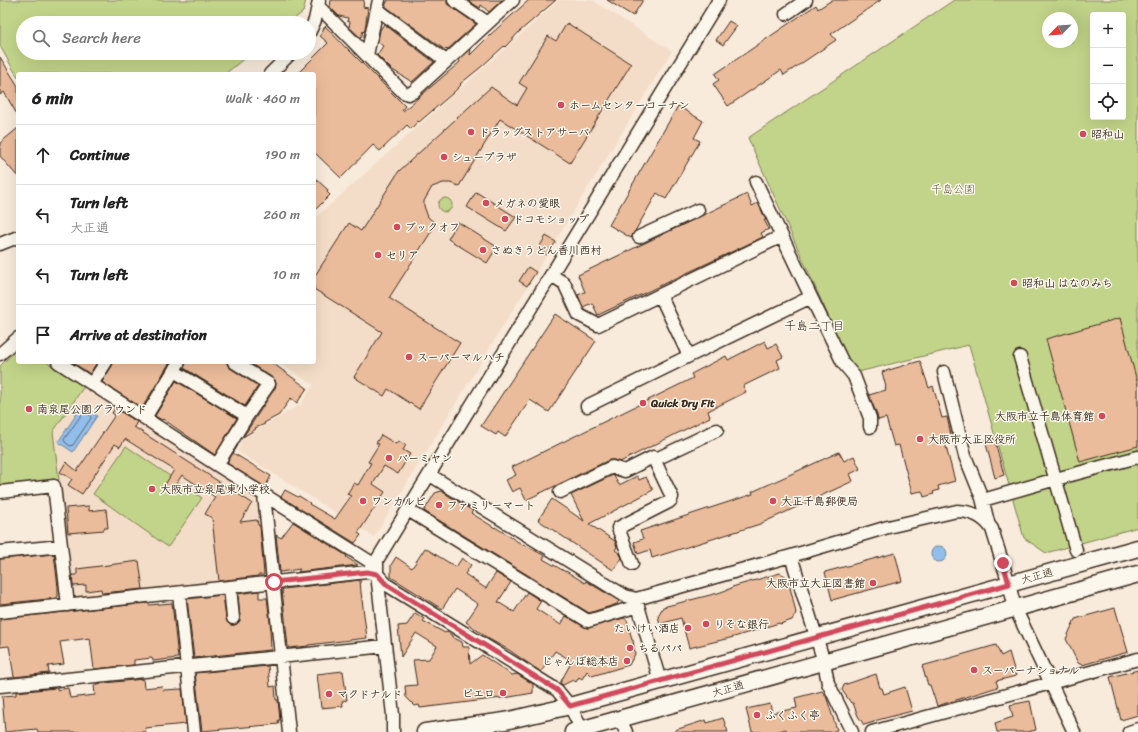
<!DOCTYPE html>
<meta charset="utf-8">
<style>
body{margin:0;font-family:Sriracha,"Klee One",sans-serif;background:#f2f2f2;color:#222}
.controls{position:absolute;right:12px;top:12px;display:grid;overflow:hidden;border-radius:4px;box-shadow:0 4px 16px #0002}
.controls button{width:36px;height:36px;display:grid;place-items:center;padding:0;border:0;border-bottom:1px solid #e0e0e0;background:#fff;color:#222;font:20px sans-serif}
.compass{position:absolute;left:1042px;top:12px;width:36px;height:36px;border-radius:50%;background:#fff;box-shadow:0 4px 16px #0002;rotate:245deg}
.stop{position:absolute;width:12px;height:12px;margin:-9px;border:3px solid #d1495b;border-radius:50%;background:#fff}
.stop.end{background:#d1495b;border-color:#fff;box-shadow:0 1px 4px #0008}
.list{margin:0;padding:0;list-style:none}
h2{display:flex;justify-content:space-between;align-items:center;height:52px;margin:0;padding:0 16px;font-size:17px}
h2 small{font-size:13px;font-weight:400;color:#767676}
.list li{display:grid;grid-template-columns:26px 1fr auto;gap:12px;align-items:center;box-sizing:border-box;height:60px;padding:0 16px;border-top:1px solid #e0e0e0}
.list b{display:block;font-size:15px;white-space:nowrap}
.list p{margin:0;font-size:13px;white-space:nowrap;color:#767676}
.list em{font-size:13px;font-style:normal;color:#767676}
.icon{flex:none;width:22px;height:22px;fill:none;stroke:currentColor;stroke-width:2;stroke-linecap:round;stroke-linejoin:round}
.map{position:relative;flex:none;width:1138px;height:732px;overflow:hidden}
.search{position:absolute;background:#fff;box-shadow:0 4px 16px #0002;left:16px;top:16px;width:300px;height:44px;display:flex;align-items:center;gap:10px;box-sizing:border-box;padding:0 14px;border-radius:22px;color:#767676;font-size:15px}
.panel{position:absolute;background:#fff;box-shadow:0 4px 16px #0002;left:16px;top:72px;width:300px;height:292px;border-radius:4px}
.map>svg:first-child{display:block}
.built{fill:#f4ddc8}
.green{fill:#c2d489;stroke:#7e7f54;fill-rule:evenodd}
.water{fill:#91beea;stroke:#6f8398}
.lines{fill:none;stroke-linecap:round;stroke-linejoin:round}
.shore{stroke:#5d6570;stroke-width:1}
.building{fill:#ebbc9b;stroke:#3b2a1e}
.minor-casing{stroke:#3b2a1e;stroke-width:15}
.major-casing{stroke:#3b2a1e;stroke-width:19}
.minor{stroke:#fbf7ec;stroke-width:12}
.major{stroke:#fbf7ec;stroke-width:16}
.route{stroke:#d1495b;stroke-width:5}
.poi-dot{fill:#d1495b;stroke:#fbf7ec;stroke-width:1.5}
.labels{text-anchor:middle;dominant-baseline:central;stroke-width:3;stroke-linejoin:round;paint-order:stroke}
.poi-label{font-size:11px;font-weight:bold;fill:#3b2a1e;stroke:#fbf7ec;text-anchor:start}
.park-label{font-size:11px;fill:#5d5439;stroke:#fbf7ec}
.street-label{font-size:11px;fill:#3b2a1e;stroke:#fbf7ec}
.neighbourhood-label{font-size:12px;fill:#3b2a1e;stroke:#fbf7ec}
</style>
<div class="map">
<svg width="1138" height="732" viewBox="0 0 1138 732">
<rect width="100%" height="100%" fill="#f8ebdc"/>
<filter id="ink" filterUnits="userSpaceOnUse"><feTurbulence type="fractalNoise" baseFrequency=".025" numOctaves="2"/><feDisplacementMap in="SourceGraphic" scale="8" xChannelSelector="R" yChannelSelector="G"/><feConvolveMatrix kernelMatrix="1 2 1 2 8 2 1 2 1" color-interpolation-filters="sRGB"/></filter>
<g filter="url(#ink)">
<!-- built -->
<path class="built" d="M 558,0 L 592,0 L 672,51 L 374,537 L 237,451 L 243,438 L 301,404 L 313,385 L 278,362 L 314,362 L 314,219 L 548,10 Z
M 85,385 L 259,498 L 266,574 L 263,579 L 74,600 L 71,597 L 53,432 Z"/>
<!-- green -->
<path class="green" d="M 0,0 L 306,0 L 303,12 L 289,23 L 23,23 L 23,53 L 251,53 L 225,74 L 18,74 L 18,78 L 0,46 Z
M 954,0 L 1138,0 L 1138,527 L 1046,553 L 1024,538 L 969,345 L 854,373 L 748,138 ZM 1093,15 L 1123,15 L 1123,117 L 1093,117 ZM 1048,18 L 1072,18 L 1072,42 L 1048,42 Z
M438 205a7 7 0 1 1 14 0a7 7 0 1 1-14 0Z
M 18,348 L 18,362 L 46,362 L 85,385 L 53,432 L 59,480 L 0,486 L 0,366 Z
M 126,446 L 202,498 L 168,547 L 93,494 Z"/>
<!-- water -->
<path class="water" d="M 82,406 L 97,416 L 73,452 L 58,442 Z
M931 554a8 8 0 1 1 16 0a8 8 0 1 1-16 0Z"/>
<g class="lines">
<!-- shore -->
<path class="shore" d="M 83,413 C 86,412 91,415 91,418 L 73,445 L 70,446 L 65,442 L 64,440 Z"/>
</g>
<!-- building -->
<path class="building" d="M 331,0 L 364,0 L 363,7 L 368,8 L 365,29 L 364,32 L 363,31 L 361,38 L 349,27 L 350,22 L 347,21 L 348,18 L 339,16 L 330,7 Z
M 388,0 L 447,0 L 447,4 L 450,6 L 476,24 L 447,50 L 446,49 L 445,50 L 385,6 Z
M 467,0 L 502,0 L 489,12 L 481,5 L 480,8 Z
M 529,0 L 556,0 L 520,31 L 505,47 L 504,46 L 481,67 L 460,84 L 461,85 L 453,93 L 419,122 L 418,121 L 411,129 L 407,125 L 380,151 L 373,145 L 341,178 L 314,152 L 314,74 L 297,74 L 328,43 L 320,36 L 325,26 L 346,48 L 346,47 L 405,106 L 402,110 L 403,111 L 460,62 L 459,60 L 471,49 L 470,55 L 491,34 Z
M 607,0 L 643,0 L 633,16 Z
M 832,0 L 881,0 L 831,34 L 836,40 L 784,75 L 781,70 L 728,106 L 713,84 L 719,80 L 715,74 L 816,5 L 818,9 Z
M 729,21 L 737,26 L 723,45 L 716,40 Z
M 567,23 L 631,64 L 570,163 L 500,119 L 459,186 L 450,183 L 443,183 L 432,187 L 424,201 L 424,206 L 428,217 L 436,224 L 389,298 L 460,343 L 419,409 L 388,389 L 384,396 L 354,377 L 382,332 L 314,289 L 314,277 L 349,223 L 361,231 L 399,171 L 491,87 L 517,105 L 527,88 L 519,83 L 548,36 L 556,41 Z
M 384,24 L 434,62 L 412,82 L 391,69 L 377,55 L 383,46 L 378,42 L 380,30 Z
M 0,57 L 18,86 L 18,116 L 4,92 L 0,95 Z
M 678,106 L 703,121 L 694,138 L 700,141 L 666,199 L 657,193 L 631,238 L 609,225 Z
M 18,128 L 18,177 L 0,156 L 0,143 Z
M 314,177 L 328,190 L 327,192 L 330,195 L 314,211 Z
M 476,192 L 516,217 L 506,231 L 467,207 Z
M 747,194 L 752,206 L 758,203 L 766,220 L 764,220 L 769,229 L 761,233 L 763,237 L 598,315 L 592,303 L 583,307 L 578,295 L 585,292 L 578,275 Z
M 458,222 L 497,247 L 487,263 L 448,239 Z
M 546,236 L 556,242 L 547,255 L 538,249 Z
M 528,267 L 536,272 L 527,286 L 519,281 Z
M 555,314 L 596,341 L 549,412 L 530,400 L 505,437 L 498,432 L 496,435 L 481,426 Z
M 1120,318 L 1138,385 L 1138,446 L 1080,462 L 1046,339 Z
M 765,341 L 768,348 L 776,344 L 783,357 L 777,360 L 780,368 L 743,386 L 746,392 L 708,411 L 710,417 L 620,462 L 614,460 L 609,460 L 526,500 L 520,488 L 512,492 L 506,480 L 516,475 L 512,467 L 693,378 L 691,374 L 726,356 L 728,360 Z
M 920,361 L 929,388 L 933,386 L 942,418 L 947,417 L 951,435 L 947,436 L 949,442 L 945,443 L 955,481 L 938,486 L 939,490 L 933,492 L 934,494 L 924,497 L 922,491 L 912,493 L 899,445 L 894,446 L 886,418 L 878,420 L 877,415 L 869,395 L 886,390 L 885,388 L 886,387 L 882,372 Z
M 72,362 L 97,362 L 90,374 Z
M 113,362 L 170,362 L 142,408 L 102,382 L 112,366 Z
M 186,362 L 227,362 L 228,366 L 230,368 L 258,386 L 245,406 L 184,368 Z
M 248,362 L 271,362 L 307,388 L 297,403 L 291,398 L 279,415 L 264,423 L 265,424 L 255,428 L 256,429 L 243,437 L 275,388 L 276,384 L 275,380 L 273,378 Z
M 176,381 L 237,418 L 215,455 L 163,419 L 162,420 L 155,416 Z
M 115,408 L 137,422 L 134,427 L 252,503 L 240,522 L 257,520 L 258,525 L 260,526 L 264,575 L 258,575 L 258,576 L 219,581 L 212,518 L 205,514 L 215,497 L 182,475 L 170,493 L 163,488 L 174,470 L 125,439 L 120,447 L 115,444 L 82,494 L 68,485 L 72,479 L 60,472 L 66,462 L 77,471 L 115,415 L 112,413 Z
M 381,435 L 396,444 L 398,441 L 406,445 L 403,450 L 410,454 L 398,474 L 384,466 L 373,484 L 385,492 L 358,533 L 361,535 L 355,543 L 281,497 L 285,490 L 298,497 L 299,496 L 310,503 L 309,504 L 335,519 L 351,496 L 347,494 L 354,483 L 358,485 L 371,463 L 368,462 L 379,444 L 376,443 Z
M 994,438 L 1004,475 L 995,478 L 985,440 Z
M 238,445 L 233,453 L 271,476 L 265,487 L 227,463 Z
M 839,452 L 844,461 L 854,456 L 860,469 L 850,474 L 853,481 L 760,524 L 652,558 L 650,550 L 638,554 L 634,542 L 643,539 L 640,531 L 753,494 L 752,492 Z
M 613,475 L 614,476 L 619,485 L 637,476 L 639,480 L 646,477 L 653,490 L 589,524 L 615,541 L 617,547 L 615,550 L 620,554 L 622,558 L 613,570 L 538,520 L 552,499 L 584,521 L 571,495 Z
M 441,491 L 473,511 L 471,513 L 495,528 L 495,527 L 523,545 L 523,544 L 545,556 L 543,559 L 566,572 L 566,571 L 585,583 L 586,581 L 619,601 L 617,604 L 589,613 L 424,511 L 435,493 Z
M 89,506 L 89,511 L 106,509 L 108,528 L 104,528 L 104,530 L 68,533 L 66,508 Z
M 293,522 L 347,556 L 346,557 L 358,565 L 298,572 L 300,569 L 280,572 L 276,535 L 281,538 Z
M 425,548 L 456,567 L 462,558 L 471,565 L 465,574 L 485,588 L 486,588 L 496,573 L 511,582 L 498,602 L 514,612 L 527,592 L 541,601 L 536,609 L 561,625 L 566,616 L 587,628 L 624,618 L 627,620 L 632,640 L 633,640 L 635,654 L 629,665 L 592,676 L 587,671 L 582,679 L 579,677 L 576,682 L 573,680 L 563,685 L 560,683 L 572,661 L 555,651 L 541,672 L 509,650 L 489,639 L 466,622 L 478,604 L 455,589 L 442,609 L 391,577 L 391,565 L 396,557 L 412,568 Z
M 895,553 L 902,581 L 832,600 L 825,572 Z
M 54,554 L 58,587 L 58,596 L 57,598 L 0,604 L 0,559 Z
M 139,561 L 143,589 L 102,593 L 101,589 L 86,591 L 86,585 L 73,586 L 72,575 L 77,575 L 77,569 Z
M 780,573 L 787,577 L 792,595 L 796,613 L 792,620 L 780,624 L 779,623 L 734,637 L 689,648 L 681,618 L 660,624 L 658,616 L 663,607 L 718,593 L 732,588 L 732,587 Z
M 360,580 L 361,592 L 367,638 L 308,645 L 308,646 L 289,648 L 288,647 L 282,590 L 283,589 Z
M 259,591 L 259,598 L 267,598 L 271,630 L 270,629 L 271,650 L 270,650 L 194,658 L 187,599 L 223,595 L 226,619 L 227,622 L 230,625 L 234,625 L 237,624 L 240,621 L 240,618 L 238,594 Z
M 148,603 L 149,605 L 172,603 L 178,658 L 153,661 L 152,658 L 134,660 L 134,665 L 94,669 L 90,638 L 60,642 L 64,664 L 48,666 L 49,673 L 14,677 L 9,646 L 0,647 L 0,619 Z
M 1115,608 L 1128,652 L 1082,665 L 1078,663 L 1066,639 L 1075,619 Z
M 415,613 L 424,619 L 423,621 L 445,633 L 446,632 L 452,635 L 452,637 L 462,642 L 463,647 L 469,647 L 470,664 L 482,655 L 512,675 L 517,674 L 533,684 L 533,693 L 510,697 L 420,708 L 419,705 L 415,706 L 406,697 L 405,686 L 417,685 L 413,660 L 429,659 L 437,646 L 416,633 L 401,657 L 398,626 L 407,625 Z
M 996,645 L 1001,656 L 1009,652 L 1016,676 L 996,681 L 998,687 L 937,706 L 930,685 L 928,685 L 922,666 Z
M 268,666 L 270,687 L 275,686 L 276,700 L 278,700 L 280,720 L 278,720 L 279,724 L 202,731 L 195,673 Z
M 1138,670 L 1138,715 L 1121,720 L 1110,677 Z
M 343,671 L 347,700 L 342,701 L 343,706 L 321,708 L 317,674 Z
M 876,674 L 880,688 L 882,688 L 884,694 L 905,687 L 912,711 L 874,721 L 874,722 L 864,725 L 858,716 L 853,703 L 851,703 L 842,690 L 844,685 Z
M 143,679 L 144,688 L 162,686 L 163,690 L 182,689 L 186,724 L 145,728 L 146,732 L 38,732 L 37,729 L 5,732 L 2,696 L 16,695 L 16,692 L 56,688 L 57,690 L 68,688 L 70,698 L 95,695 L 94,685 L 96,685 L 96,684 Z
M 822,691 L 826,696 L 837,730 L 831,732 L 787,732 L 786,729 L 775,732 L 752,732 L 746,709 L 770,704 L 772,713 L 797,708 L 795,698 Z
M 1030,701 L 1036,730 L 1027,732 L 997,732 L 995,723 L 1013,717 L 1010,705 Z
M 723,718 L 728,732 L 675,732 L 675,730 L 706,720 L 707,723 Z"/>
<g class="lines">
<!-- minor casing -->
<g class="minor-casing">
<path id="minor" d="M 454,0 L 488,23
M 318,6 L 403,92 L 408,94 L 413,92 L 513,0
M 377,9 L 446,61
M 786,14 L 806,0
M 309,33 L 315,20 L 319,1
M 367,55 L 379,0
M 270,74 L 291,53
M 756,182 L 811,297 L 843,363 L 854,376 L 870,418 L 870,427
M 639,237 L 698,210
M 0,244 L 18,237
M 551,275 L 564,283 L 579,315 L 598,325 L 782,236
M 0,354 L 18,338
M 689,356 L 811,297
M 1020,357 L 1076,550
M 58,362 L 217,465 L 369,561 L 377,574 L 387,585 L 557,690 L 570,706 L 583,732
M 174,371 L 247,416
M 944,372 L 965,456 L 982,498 L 988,522
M 92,384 L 106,362
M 587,406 L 689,356 L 660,295
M 145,418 L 179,362
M 654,460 L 717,430
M 217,465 L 247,416 L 269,384 L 234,362
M 430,475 L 625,596 L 636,599 L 791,556 L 888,527 L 957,511 C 973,511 984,517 992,529 L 1009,584 L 1015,608 L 1074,732
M 0,492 L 54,486 L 68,605
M 560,492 L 612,467 L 625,471 L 653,457 L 672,497 L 671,500 L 669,502 L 618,528 L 632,564
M 264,495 L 289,732
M 983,500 L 1056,479 L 1138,457
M 408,510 L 588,621 L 638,606
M 0,552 L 61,546
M 791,556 L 824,662 L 828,683 L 852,732
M 230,587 L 233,618
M 179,593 L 194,732
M 636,599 L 660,681
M 0,612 L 367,572 L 377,574
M 0,686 L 385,646
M 620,719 L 626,732
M 393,732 L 393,715 L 377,574 L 377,560 L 719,0
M 872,732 L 1138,659
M 1129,732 L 1138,729"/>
</g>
<!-- major casing -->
<g class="major-casing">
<path id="major" d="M 425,732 L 505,721 L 570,706 L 1138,548
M 573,732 L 1138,574"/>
</g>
<!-- minor -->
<use href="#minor" class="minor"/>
<!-- major -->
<use href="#major" class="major"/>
</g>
</g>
<g class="lines" filter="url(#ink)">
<!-- route -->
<path class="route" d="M 274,582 L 367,572 L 377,574 L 387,585 L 557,690 L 570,706 L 1009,584 L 1003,563"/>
</g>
<!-- markers -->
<g class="poi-dot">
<circle cx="561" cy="105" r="4"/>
<circle cx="471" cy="132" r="4"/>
<circle cx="1083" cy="134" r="4"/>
<circle cx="444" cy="157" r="4"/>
<circle cx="486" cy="203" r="4"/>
<circle cx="505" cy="219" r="4"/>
<circle cx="397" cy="227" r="4"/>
<circle cx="483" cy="250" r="4"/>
<circle cx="378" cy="255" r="4"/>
<circle cx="1014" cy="283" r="4"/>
<circle cx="409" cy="357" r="4"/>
<circle cx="643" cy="403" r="4"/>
<circle cx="29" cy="409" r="4"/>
<circle cx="1102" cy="416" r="4"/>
<circle cx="920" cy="439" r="4"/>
<circle cx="389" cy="458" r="4"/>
<circle cx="152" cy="489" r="4"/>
<circle cx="363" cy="501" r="4"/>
<circle cx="773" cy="501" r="4"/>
<circle cx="439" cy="505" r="4"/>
<circle cx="873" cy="583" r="4"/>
<circle cx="706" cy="624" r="4"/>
<circle cx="688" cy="628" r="4"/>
<circle cx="630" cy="648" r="4"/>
<circle cx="627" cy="661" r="4"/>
<circle cx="974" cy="670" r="4"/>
<circle cx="503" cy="693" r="4"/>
<circle cx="329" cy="694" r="4"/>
<circle cx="757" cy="715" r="4"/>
</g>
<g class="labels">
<!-- poi labels -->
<g class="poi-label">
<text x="569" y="105">ホームセンターコーナン</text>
<text x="479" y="132">ドラッグストアサーバ</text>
<text x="1091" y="134">昭和山</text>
<text x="452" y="157">シュープラザ</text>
<text x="494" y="203">メガネの愛眼</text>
<text x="513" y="219">ドコモショップ</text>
<text x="405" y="227">ブックオフ</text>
<text x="491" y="250">さぬきうどん香川西村</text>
<text x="386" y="255">セリア</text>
<text x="1022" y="283">昭和山 はなのみち</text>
<text x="417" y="357">スーパーマルハチ</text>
<text x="651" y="403">Quick Dry Fit</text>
<text x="37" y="409">南泉尾公園グラウンド</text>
<text x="1094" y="416" text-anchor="end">大阪市立千島体育館</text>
<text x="928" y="439">大阪市大正区役所</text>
<text x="397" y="458">バーミヤン</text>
<text x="160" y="489">大阪市立泉尾東小学校</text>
<text x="371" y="501">ワンカルビ</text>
<text x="781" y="501">大正千島郵便局</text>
<text x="447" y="505">ファミリーマート</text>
<text x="865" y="583" text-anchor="end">大阪市立大正図書館</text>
<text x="714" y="624">りそな銀行</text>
<text x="680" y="628" text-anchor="end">たいけい酒店</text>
<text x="638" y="648">ちるパパ</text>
<text x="619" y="661" text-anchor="end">じゃんぼ総本店</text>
<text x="982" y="670">スーパーナショナル</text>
<text x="495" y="693" text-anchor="end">ピエロ</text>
<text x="337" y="694">マクドナルド</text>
<text x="765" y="715">ふくふく亭</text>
</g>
<!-- park labels -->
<g class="park-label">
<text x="953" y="189">千島公園</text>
</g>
<!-- street labels -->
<g class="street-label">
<text transform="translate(1037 576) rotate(-15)">大正通</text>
<text transform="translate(728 689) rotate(-16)">大正通</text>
</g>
<!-- neighbourhood labels -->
<g class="neighbourhood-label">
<text x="814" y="326">千島二丁目</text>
</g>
</g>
</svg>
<div class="controls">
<button>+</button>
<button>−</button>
<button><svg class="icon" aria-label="locate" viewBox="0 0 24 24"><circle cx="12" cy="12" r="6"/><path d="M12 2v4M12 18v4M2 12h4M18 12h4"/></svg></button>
</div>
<svg class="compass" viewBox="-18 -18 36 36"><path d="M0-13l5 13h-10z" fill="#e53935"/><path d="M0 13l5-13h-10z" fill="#767676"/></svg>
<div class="stop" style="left:274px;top:582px"></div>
<div class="stop end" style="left:1003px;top:563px"></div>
<div class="search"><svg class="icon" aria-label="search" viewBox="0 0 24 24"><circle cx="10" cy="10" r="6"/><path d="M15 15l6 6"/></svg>Search here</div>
<section class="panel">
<h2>6 min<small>Walk · 460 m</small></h2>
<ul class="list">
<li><svg class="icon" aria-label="ahead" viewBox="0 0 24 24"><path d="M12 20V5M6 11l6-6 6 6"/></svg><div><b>Continue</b></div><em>190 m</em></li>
<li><svg class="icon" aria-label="left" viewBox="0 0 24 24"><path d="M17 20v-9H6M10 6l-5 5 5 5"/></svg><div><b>Turn left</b><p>大正通</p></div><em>260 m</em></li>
<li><svg class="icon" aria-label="left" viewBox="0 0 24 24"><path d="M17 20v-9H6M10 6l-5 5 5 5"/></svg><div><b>Turn left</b></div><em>10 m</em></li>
<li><svg class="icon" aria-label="arrive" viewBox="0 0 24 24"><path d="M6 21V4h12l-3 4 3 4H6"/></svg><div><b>Arrive at destination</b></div></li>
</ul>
</section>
</div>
